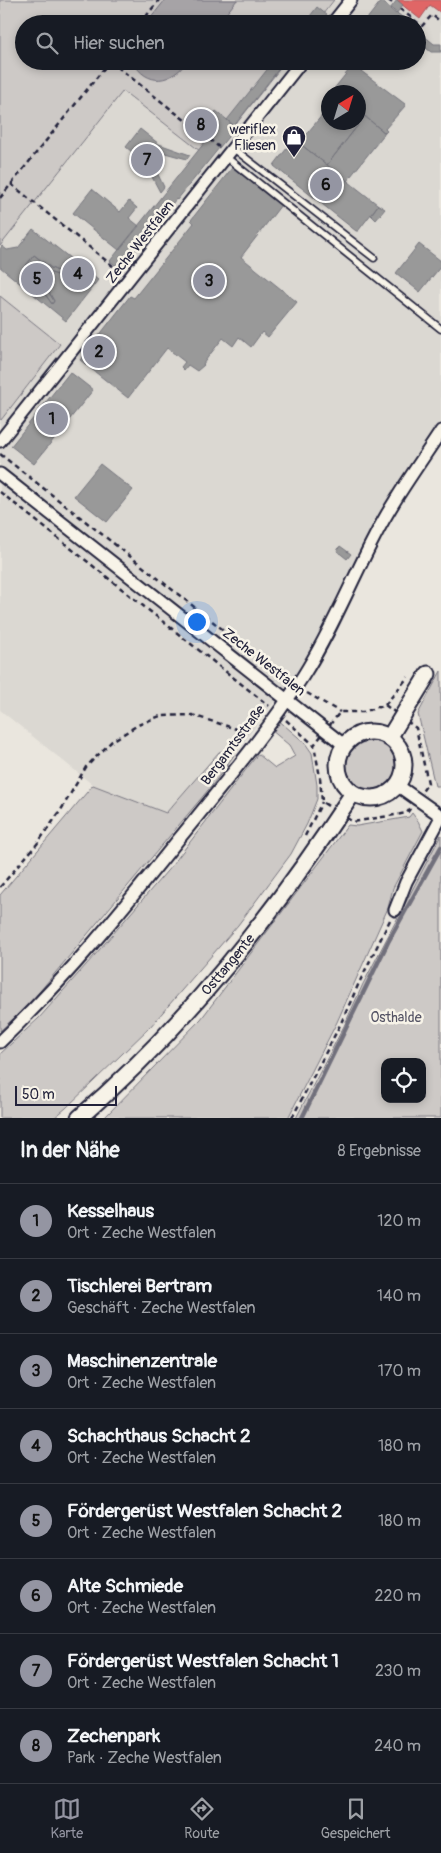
<!DOCTYPE html>
<html lang="de">
<meta charset="utf-8">
<style>
body{margin:0;font-family:Pangolin,sans-serif;background:#20242c;color:#f1f3f6}
.controls{position:absolute;right:15px;bottom:15px;display:grid;overflow:hidden;border-radius:10px;box-shadow:0 2px 8px #0003}
.controls button{width:45px;height:45px;display:grid;place-items:center;padding:0;border:0;border-bottom:1px solid #363941;background:#171b24;color:#f1f3f6;font:25px sans-serif}
.compass{position:absolute;left:321px;top:85px;width:45px;height:45px;border-radius:50%;background:#171b24;box-shadow:0 2px 8px #0003;rotate:38deg}
.scale{position:absolute;left:15px;bottom:12px;width:102px;box-sizing:border-box;padding-left:5px;border:2px solid #22223b;border-top:0;font-size:14px;line-height:18px;white-space:nowrap;color:#22223b;-webkit-text-stroke:4px #f7f3e8;paint-order:stroke}
.you{position:absolute;left:196px;top:621px;width:18px;height:18px;margin:-12px;border:4px solid #fff;border-radius:50%;background:#1a73e8;box-shadow:0 0 0 8px #1a73e833}
.badge{display:grid;place-items:center;width:32px;height:32px;border-radius:50%;background:#9495a2;color:#111;font-size:16px;font-weight:700}
.pin{position:absolute;translate:-50% -50%;border:2px solid #fff;box-shadow:0 1px 5px #0006}
.list{margin:0;padding:0;list-style:none}
h2{display:flex;justify-content:space-between;align-items:center;height:65px;margin:0;padding:0 20px;font-size:21px}
h2 small{font-size:16px;font-weight:400;color:#9ea1a6}
.list li{display:grid;grid-template-columns:32px 1fr auto;gap:15px;align-items:center;box-sizing:border-box;height:75px;padding:0 20px;border-top:1px solid #363941}
.list b{display:block;font-size:19px;white-space:nowrap}
.list p{margin:0;font-size:16px;white-space:nowrap;color:#9ea1a6}
.list em{font-size:16px;font-style:normal;color:#9ea1a6}
.icon{flex:none;width:28px;height:28px;fill:none;stroke:currentColor;stroke-width:2;stroke-linecap:round;stroke-linejoin:round}
.map{position:relative;flex:none;width:441px;height:1118px;overflow:hidden}
.search{position:absolute;background:#171b24;box-shadow:0 2px 8px #0003;left:15px;right:15px;top:15px;height:55px;display:flex;align-items:center;gap:12px;box-sizing:border-box;padding:0 18px;border-radius:28px;color:#9ea1a6;font-size:19px}
.sheet{height:665px;background:#171b24}
nav{display:flex;justify-content:space-around;align-items:center;box-sizing:border-box;height:70px;border-top:1px solid #363941;background:#171b24;font-size:14px;color:#9ea1a6}
nav a{display:grid;justify-items:center;gap:2px}
nav .on{color:#9495a2}
.map>svg:first-child{display:block}
.built{fill:#dbd8d2;fill-rule:evenodd}
.green{fill:#cdc9c6;stroke:#787680;fill-rule:evenodd}
.water{fill:#a6a3a6;stroke:#716f7b}
.shops{fill:#e06666;stroke:#a75259}
.industry{fill:#999;stroke:#75757d;fill-rule:evenodd}
.lines{fill:none;stroke-linecap:round;stroke-linejoin:round}
.stream{stroke:#716f7b;stroke-width:4.5}
.service-casing{stroke:#22223b;stroke-width:9}
.minor-casing{stroke:#22223b;stroke-width:15}
.tertiary-casing{stroke:#22223b;stroke-width:19}
.path{stroke:#22223b;stroke-width:2.5;stroke-dasharray:5 4;stroke-linecap:butt}
.service{stroke:#f7f3e8;stroke-width:5.5}
.minor{stroke:#f7f3e8;stroke-width:11}
.tertiary{stroke:#f7f3e8;stroke-width:15}
.labels{text-anchor:middle;dominant-baseline:central;stroke-width:5;stroke-linejoin:round;paint-order:stroke}
.poi-label{font-size:14px;fill:#22223b;stroke:#f7f3e8;text-anchor:end}
.street-label{font-size:14px;fill:#22223b;stroke:#f7f3e8}
.park-label{font-size:14px;fill:#555465;stroke:#f7f3e8}
</style>
<div class="map">
<svg width="441" height="1118" viewBox="0 0 441 1118">
<rect width="100%" height="100%" fill="#eae6de"/>
<filter id="ink" filterUnits="userSpaceOnUse"><feTurbulence type="fractalNoise" baseFrequency=".02" numOctaves="2"/><feDisplacementMap in="SourceGraphic" scale="10" xChannelSelector="R" yChannelSelector="G"/><feConvolveMatrix kernelMatrix="1 2 1 2 8 2 1 2 1" color-interpolation-filters="sRGB"/></filter>
<g filter="url(#ink)">
<!-- built -->
<path class="built" d="M 335,0 L 441,0 L 441,423 L 386,505 L 367,537 L 321,634 L 297,672 L 235,754 L 229,749 L 219,752 L 166,813 L 93,785 L 0,710 L 0,419 L 1,420 L 60,344 L 0,296 L 0,246 L 123,91 L 209,158 L 286,61 L 417,61 L 417,24 L 316,24 ZM 328,92 L 358,92 L 358,122 L 328,122 Z"/>
<!-- green -->
<path class="green" d="M 0,0 L 334,0 L 315,24 L 24,24 L 24,61 L 286,61 L 209,158 L 123,91 L 0,246 Z
M 0,296 L 60,344 L 1,420 L 0,419 Z
M 441,671 L 441,786 L 435,786 L 418,714 Z
M 277,719 L 305,743 L 312,753 L 317,785 L 317,799 L 307,824 L 291,854 L 238,925 L 150,1027 L 66,1108 L 54,1118 L 0,1118 L 0,1054 L 39,1018 L 94,956 L 173,864 L 258,754 L 275,768 L 295,756 L 289,745 L 271,730 Z
M345 765a26 26 0 1 1 52 0a26 26 0 1 1-52 0Z
M 230,749 L 235,754 L 214,783 L 30,1003 L 0,1031 L 0,895 L 93,785 L 166,813 L 219,752 Z
M 412,813 L 418,821 L 423,831 L 393,888 L 388,908 L 337,1022 L 288,1118 L 104,1118 L 201,1019 L 348,825 L 357,826 L 409,817 Z
M 441,835 L 441,1118 L 296,1118 L 344,1026 L 363,984 ZM 385,1062 L 422,1062 L 422,1099 L 385,1099 Z"/>
<!-- water -->
<path class="water" d="M 165,0 L 237,0 L 218,24 L 146,24 Z
M 132,61 L 188,61 C 171,83 148,88 132,61 Z"/>
<!-- shops -->
<path class="shops" d="M 396,0 L 441,0 L 441,13 L 430,5 L 420,19 Z"/>
<!-- industry -->
<path class="industry" d="M 397,0 L 403,5 L 396,14 L 390,9 Z
M 381,1 L 406,20 L 409,24 L 363,24 Z
M 317,7 L 338,24 L 324,24 L 319,19 L 315,24 L 304,24 Z
M 417,30 L 434,44 L 441,44 L 441,52 L 431,52 L 417,41 Z
M 274,61 L 285,61 L 234,126 L 227,120 Z
M 353,65 L 405,104 L 405,106 L 385,129 L 387,131 L 385,133 L 358,111 L 358,92 L 333,92 L 333,90 Z
M 328,108 L 328,122 L 358,122 L 358,111 L 365,116 L 327,165 L 299,143 Z
M 216,111 L 236,127 L 177,200 L 176,199 L 120,269 L 110,261 L 209,137 L 209,121 Z
M 365,116 L 385,133 L 347,181 L 327,165 Z
M 140,129 L 159,144 L 190,155 L 187,159 L 154,150 L 149,156 L 164,187 L 160,192 L 144,162 L 126,147 Z
M 294,139 L 377,204 L 378,205 L 358,231 L 356,231 L 274,166 L 274,165 Z
M 232,168 L 234,168 L 281,205 L 241,257 L 297,302 L 268,337 L 262,332 L 251,347 L 239,337 L 233,346 L 223,338 L 208,357 L 203,364 L 204,365 L 197,371 L 188,365 L 184,370 L 181,367 L 185,362 L 167,348 L 128,398 L 80,360 L 130,296 L 134,298 L 194,223 L 191,220 Z
M 92,189 L 120,212 L 129,201 L 137,208 L 129,218 L 139,226 L 119,250 L 73,213 Z
M 377,204 L 385,209 L 376,220 L 371,215 L 378,205 Z
M 33,229 L 98,280 L 66,321 L 0,267 L 0,249 L 2,246 L 7,250 L 18,248 ZM 34,255 L 51,268 L 72,277 L 70,279 L 48,272 L 42,280 L 54,301 L 52,304 L 38,284 L 22,271 Z
M 419,244 L 441,261 L 441,266 L 420,292 L 396,273 Z
M 34,255 L 51,268 L 72,277 L 70,279 L 48,272 L 42,280 L 54,301 L 52,304 L 38,284 L 22,271 Z
M 70,372 L 93,390 L 34,464 L 11,446 Z
M 100,464 L 133,490 L 107,522 L 74,496 Z
M 340,546 L 351,554 L 347,559 L 337,551 Z"/>
<g class="lines">
<!-- stream -->
<path class="stream" d="M 302,1118 L 388,942 L 441,847"/>
<!-- service casing -->
<g class="service-casing">
<path id="service" d="M 233,148 L 374,258
M 226,157 L 441,329"/>
</g>
<!-- minor casing -->
<g class="minor-casing">
<path id="minor" d="M 332,24 L 351,0
M 0,441 L 302,61
M 0,474 L 344,745
M 397,785 L 441,816
M 395,910 L 406,882 L 441,817
M 0,1042 C 65,980 122,910 178,840 C 221,787 266,734 303,676 C 331,632 350,584 374,538 C 393,500 418,466 441,431"/>
</g>
<!-- tertiary casing -->
<g class="tertiary-casing">
<g id="tertiary">
<circle cx="371" cy="765" r="33"/>
<path d="M 389,738 L 428,674"/>
<path id="s1" d="M 79,1118 C 188,1024 275,912 353,793"/>
</g>
</g>
<!-- path -->
<path class="path" d="M 388,0 L 394,4
M 400,9 L 422,26 L 432,15 L 441,22
M 140,24 L 159,0
M 110,61 L 219,147
M 11,184 L 119,271
M 0,198 L 110,61
M 0,454 L 287,680
M 0,492 L 269,706
M 307,693 L 340,712
M 385,705 L 416,728 L 428,783 L 407,813 L 353,822 L 322,802 L 320,777 L 314,745 L 340,712 L 363,712 Z
M 385,705 L 408,677
M 286,720 L 314,745
M 305,836 L 322,802
M 0,887 L 37,844 L 61,810 L 86,767 L 112,741 L 138,725 L 160,716 L 192,715 L 249,733
M 292,1118 L 341,1023 L 359,983 L 390,920"/>
<!-- service -->
<use href="#service" class="service"/>
<!-- minor -->
<use href="#minor" class="minor"/>
<!-- tertiary -->
<use href="#tertiary" class="tertiary"/>
</g>
</g>
<!-- icons -->
<defs>
<g id="shop-pin" transform="scale(1.25)"><path d="M0 17L-7.5 6A9.5 9.5 0 1 1 7.5 6Z" fill="#22223b" stroke="#f7f3e8"/><path d="M-5-2.5h2.3a2.7 3.5 0 0 1 5.4 0H5L5.5 6h-11ZM-1.5-2.5h3a1.5 2.3 0 0 0-3 0Z" fill="#fff"/></g>
</defs>
<g fill-rule="evenodd">
<use href="#shop-pin" x="294" y="137"/>
</g>
<g class="labels">
<!-- poi labels -->
<g class="poi-label">
<text x="276" y="129">weriflex<tspan x="276" dy="16">Fliesen</tspan></text>
</g>
<!-- street labels -->
<g class="street-label">
<text transform="translate(140 242) rotate(-52)">Zeche Westfalen</text>
<text transform="translate(264 662) rotate(38)">Zeche Westfalen</text>
<text transform="translate(233 745) rotate(-53)">Bergamtsstraße</text>
<text stroke="none"><textPath href="#s1" startOffset="214">Osttangente</textPath></text>
</g>
<!-- park labels -->
<g class="park-label">
<text x="396" y="1017">Osthalde</text>
</g>
</g>
</svg>
<div class="controls">
<button><svg class="icon" aria-label="locate" viewBox="0 0 24 24"><circle cx="12" cy="12" r="6"/><path d="M12 2v4M12 18v4M2 12h4M18 12h4"/></svg></button>
</div>
<svg class="compass" viewBox="-18 -18 36 36"><path d="M0-13l5 13h-10z" fill="#e53935"/><path d="M0 13l5-13h-10z" fill="#9ea1a6"/></svg>
<div class="scale">50 m</div>
<div class="you"></div>
<div class="pin badge" style="left:52px;top:419px">1</div>
<div class="pin badge" style="left:99px;top:352px">2</div>
<div class="pin badge" style="left:209px;top:281px">3</div>
<div class="pin badge" style="left:78px;top:274px">4</div>
<div class="pin badge" style="left:37px;top:279px">5</div>
<div class="pin badge" style="left:326px;top:185px">6</div>
<div class="pin badge" style="left:147px;top:160px">7</div>
<div class="pin badge" style="left:201px;top:125px">8</div>
<div class="search"><svg class="icon" aria-label="search" viewBox="0 0 24 24"><circle cx="10" cy="10" r="6"/><path d="M15 15l6 6"/></svg>Hier suchen</div>
</div>
<section class="sheet">
<h2>In der Nähe<small>8 Ergebnisse</small></h2>
<ul class="list">
<li><span class="badge">1</span><div><b>Kesselhaus</b><p>Ort · Zeche Westfalen</p></div><em>120 m</em></li>
<li><span class="badge">2</span><div><b>Tischlerei Bertram</b><p>Geschäft · Zeche Westfalen</p></div><em>140 m</em></li>
<li><span class="badge">3</span><div><b>Maschinenzentrale</b><p>Ort · Zeche Westfalen</p></div><em>170 m</em></li>
<li><span class="badge">4</span><div><b>Schachthaus Schacht 2</b><p>Ort · Zeche Westfalen</p></div><em>180 m</em></li>
<li><span class="badge">5</span><div><b>Fördergerüst Westfalen Schacht 2</b><p>Ort · Zeche Westfalen</p></div><em>180 m</em></li>
<li><span class="badge">6</span><div><b>Alte Schmiede</b><p>Ort · Zeche Westfalen</p></div><em>220 m</em></li>
<li><span class="badge">7</span><div><b>Fördergerüst Westfalen Schacht 1</b><p>Ort · Zeche Westfalen</p></div><em>230 m</em></li>
<li><span class="badge">8</span><div><b>Zechenpark</b><p>Park · Zeche Westfalen</p></div><em>240 m</em></li>
</ul>
</section>
<nav>
<a class="on"><svg class="icon" aria-label="map" viewBox="0 0 24 24"><path d="M3 6l6-2 6 2 6-2v14l-6 2-6-2-6 2zM9 4v14M15 6v14"/></svg>Karte</a>
<a><svg class="icon" aria-label="directions" viewBox="0 0 24 24"><path d="M12 3l9 9-9 9-9-9zM9 14v-3h6M13 9l2 2-2 2"/></svg>Route</a>
<a><svg class="icon" aria-label="saved" viewBox="0 0 24 24"><path d="M7 4h10v16l-5-4-5 4z"/></svg>Gespeichert</a>
</nav>
